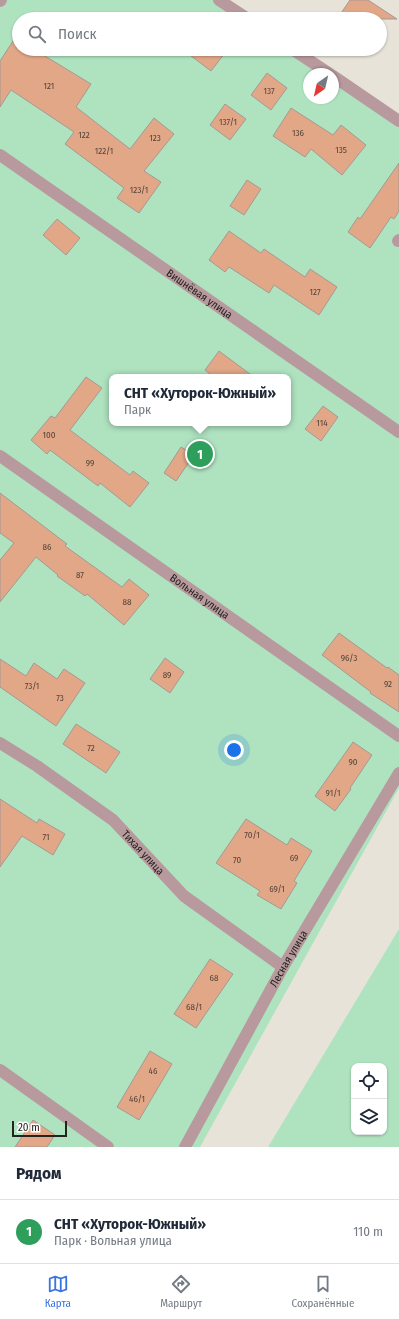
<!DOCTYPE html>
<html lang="ru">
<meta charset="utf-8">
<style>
body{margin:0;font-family:"Fira Sans Condensed",sans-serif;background:#f2f2f3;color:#1f2937}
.controls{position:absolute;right:12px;bottom:12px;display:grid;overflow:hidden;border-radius:8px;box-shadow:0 1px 3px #0004}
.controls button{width:36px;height:36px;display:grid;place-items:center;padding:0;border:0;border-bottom:1px solid #e0e1e3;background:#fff;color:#1f2937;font:20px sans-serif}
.compass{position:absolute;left:303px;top:68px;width:36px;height:36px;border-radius:50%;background:#fff;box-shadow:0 1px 3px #0004;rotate:214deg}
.scale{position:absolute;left:12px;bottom:10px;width:55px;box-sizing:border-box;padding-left:4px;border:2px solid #25231f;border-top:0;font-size:11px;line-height:14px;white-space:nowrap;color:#25231f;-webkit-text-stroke:3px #fff;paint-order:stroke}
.you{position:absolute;left:234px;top:750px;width:14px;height:14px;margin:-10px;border:3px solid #fff;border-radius:50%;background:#1a73e8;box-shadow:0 0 0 6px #1a73e833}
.badge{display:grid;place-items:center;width:26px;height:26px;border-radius:50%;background:#3a74e3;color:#fff;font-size:13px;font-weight:700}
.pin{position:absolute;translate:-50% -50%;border:2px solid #fff;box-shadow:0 1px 4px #0006}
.popup{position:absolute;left:109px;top:374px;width:182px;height:52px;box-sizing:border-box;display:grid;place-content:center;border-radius:8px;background:#fff;filter:drop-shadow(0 1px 3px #0005);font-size:13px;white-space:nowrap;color:#747a83}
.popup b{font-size:15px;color:#1f2937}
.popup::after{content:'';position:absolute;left:50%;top:100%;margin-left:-8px;border:8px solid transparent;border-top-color:#fff}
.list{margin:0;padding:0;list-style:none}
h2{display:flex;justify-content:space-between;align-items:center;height:52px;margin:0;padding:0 16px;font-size:17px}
h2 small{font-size:13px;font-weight:400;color:#747a83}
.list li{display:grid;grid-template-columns:26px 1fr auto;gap:12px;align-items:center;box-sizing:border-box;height:64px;padding:0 16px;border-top:1px solid #e0e1e3}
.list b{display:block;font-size:15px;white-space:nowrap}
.list p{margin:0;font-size:13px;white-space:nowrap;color:#747a83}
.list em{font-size:13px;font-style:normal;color:#747a83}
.icon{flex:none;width:22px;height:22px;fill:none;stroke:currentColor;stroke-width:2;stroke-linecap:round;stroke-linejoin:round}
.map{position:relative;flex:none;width:399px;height:1147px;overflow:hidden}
.search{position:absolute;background:#fff;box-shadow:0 1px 3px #0004;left:12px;right:12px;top:12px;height:44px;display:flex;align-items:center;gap:10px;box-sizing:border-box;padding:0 14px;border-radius:22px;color:#747a83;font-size:15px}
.sheet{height:116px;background:#fff}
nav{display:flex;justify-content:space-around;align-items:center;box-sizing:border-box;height:56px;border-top:1px solid #e0e1e3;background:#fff;font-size:11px;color:#747a83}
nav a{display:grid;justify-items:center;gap:2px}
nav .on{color:#3a74e3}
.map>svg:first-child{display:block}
.green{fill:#afe3c0;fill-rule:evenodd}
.building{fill:#e2a787;stroke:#a49994}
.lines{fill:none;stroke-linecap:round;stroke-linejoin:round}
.minor{stroke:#b8999e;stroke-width:12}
.labels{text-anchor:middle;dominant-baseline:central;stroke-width:3;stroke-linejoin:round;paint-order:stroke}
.number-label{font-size:9px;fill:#544439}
.street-label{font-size:11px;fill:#25231f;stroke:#fff}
</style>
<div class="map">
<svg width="399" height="1147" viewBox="0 0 399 1147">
<rect width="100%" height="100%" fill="#e7e3d9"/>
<!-- green -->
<path class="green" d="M 0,0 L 219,0 L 248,19 L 19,19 L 19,49 L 292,49 L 330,74 L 309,74 L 309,98 L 333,98 L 333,76 L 399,121 L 399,788 L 200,1147 L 0,1147 ZM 112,377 L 288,377 L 288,423 L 112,423 Z
M 399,929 L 399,1147 L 268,1147 ZM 354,1066 L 384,1066 L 384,1132 L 354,1132 Z"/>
<!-- building -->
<path class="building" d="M 350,0 L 368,0 L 397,19 L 337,19 Z
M 19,32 L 19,49 L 49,49 L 45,56 L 91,84 L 76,107 L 130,149 L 154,118 L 174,134 L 144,171 L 161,182 L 139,213 L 117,198 L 124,188 L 65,144 L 74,132 L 11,90 L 0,107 L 0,61 Z
M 182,49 L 228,49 L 211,71 Z
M 267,73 L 287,88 L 271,110 L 251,95 Z
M 225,104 L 246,119 L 230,140 L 210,125 Z
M 291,108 L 333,135 L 341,125 L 366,145 L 342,175 L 311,149 L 305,157 L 273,136 Z
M 399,163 L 399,211 L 394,219 L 391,217 L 370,248 L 348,232 L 358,217 L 360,219 Z
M 247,180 L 261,189 L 244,215 L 230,206 Z
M 57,219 L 80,238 L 66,255 L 43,235 Z
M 229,231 L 261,253 L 264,249 L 305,277 L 310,269 L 337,287 L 319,315 L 274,285 L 269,293 L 229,267 L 225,272 L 209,260 Z
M 219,351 L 254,377 L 214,377 L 205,370 Z
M 86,377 L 102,388 L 70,430 L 130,475 L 133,471 L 149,483 L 130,507 L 100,483 L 98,486 L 50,450 L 47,454 L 31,440 L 51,416 L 55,418 Z
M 323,406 L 338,417 L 321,441 L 305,429 Z
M 181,447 L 194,455 L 176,481 L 164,473 Z
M 0,493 L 67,544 L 65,546 L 122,587 L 129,579 L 149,595 L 124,625 L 87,594 L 85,596 L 57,576 L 58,575 L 36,557 L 0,602 L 0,560 L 14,543 L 0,533 Z
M 339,633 L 387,668 L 388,667 L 399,675 L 399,712 L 370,693 L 371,692 L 322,655 Z
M 165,658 L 184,672 L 170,693 L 150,679 Z
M 0,659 L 26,676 L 34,663 L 57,679 L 64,669 L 85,683 L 56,726 L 0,687 Z
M 76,724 L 120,752 L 106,773 L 63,744 Z
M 353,742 L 372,755 L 350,788 L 351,789 L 335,811 L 315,796 Z
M 0,799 L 37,823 L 39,819 L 65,834 L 53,855 L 22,836 L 0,867 Z
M 246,819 L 287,845 L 291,838 L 312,851 L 294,881 L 297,883 L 281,909 L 257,895 L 260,891 L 216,863 Z
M 210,959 L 233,974 L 196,1028 L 174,1014 Z
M 150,1051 L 172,1064 L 139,1120 L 117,1107 Z
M 33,1120 L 55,1135 L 47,1147 L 15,1147 Z"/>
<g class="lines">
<!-- minor -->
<g class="minor">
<path d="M 219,0 L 248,19"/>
<path d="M 0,1 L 1,0"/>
<path d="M 292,49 L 330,74"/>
<path d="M 333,76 L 399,121"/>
<path id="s1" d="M 0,155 L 399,432"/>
<path d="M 398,241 L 399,240"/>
<path id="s2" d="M 0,456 L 399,736"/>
<path id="s3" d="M 0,743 L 37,766 L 113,820 L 184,896 L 283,967"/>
<path d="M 0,1070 L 108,1147"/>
<path id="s4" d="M 185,1147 L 283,967 L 399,773"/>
</g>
</g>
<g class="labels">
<!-- number labels -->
<g class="number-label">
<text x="49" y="86">121</text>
<text x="269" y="91">137</text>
<text x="228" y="122">137/1</text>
<text x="298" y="133">136</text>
<text x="84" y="135">122</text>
<text x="155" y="138">123</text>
<text x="341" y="150">135</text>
<text x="104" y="151">122/1</text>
<text x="139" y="190">123/1</text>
<text x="315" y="292">127</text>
<text x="322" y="423">114</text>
<text x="49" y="435">100</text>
<text x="90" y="463">99</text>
<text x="47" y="547">86</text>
<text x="80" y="575">87</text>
<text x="127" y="602">88</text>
<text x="349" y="658">96/3</text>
<text x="167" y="675">89</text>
<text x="388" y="684">92</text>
<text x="32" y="686">73/1</text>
<text x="60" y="698">73</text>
<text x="91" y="748">72</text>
<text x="353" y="762">90</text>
<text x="333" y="793">91/1</text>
<text x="252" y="835">70/1</text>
<text x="46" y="837">71</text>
<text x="294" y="858">69</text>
<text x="237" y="860">70</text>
<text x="277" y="889">69/1</text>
<text x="214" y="978">68</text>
<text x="194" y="1007">68/1</text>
<text x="153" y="1071">46</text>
<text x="137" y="1099">46/1</text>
</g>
<!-- street labels -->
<g class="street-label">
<text stroke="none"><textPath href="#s1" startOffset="243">Вишнёвая улица</textPath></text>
<text stroke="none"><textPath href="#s2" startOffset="244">Вольная улица</textPath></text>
<text stroke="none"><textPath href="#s3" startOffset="181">Тихая улица</textPath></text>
<text stroke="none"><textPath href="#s4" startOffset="215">Лесная улица</textPath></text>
</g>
</g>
</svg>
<div class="controls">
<button><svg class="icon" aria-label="locate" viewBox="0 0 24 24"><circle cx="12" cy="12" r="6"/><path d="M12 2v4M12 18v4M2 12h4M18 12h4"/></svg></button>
<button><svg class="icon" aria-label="layers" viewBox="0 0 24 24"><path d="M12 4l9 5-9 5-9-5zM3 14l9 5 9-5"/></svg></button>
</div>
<svg class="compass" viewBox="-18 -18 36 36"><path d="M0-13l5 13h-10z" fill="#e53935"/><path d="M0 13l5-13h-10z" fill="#747a83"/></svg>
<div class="scale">20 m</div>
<div class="you"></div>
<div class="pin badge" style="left:200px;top:454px;background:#2e9e5b">1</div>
<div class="popup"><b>СНТ «Хуторок-Южный»</b>Парк</div>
<div class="search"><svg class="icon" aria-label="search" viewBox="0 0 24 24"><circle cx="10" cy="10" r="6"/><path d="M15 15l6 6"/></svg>Поиск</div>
</div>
<section class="sheet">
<h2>Рядом<small></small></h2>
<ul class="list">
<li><span class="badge" style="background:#2e9e5b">1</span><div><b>СНТ «Хуторок-Южный»</b><p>Парк · Вольная улица</p></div><em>110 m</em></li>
</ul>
</section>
<nav>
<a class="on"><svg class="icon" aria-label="map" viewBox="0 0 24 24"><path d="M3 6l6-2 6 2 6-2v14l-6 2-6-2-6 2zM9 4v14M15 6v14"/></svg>Карта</a>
<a><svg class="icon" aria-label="directions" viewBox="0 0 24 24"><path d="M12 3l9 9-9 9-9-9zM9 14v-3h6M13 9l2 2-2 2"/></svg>Маршрут</a>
<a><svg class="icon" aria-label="saved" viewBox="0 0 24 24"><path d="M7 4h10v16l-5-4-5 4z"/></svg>Сохранённые</a>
</nav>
